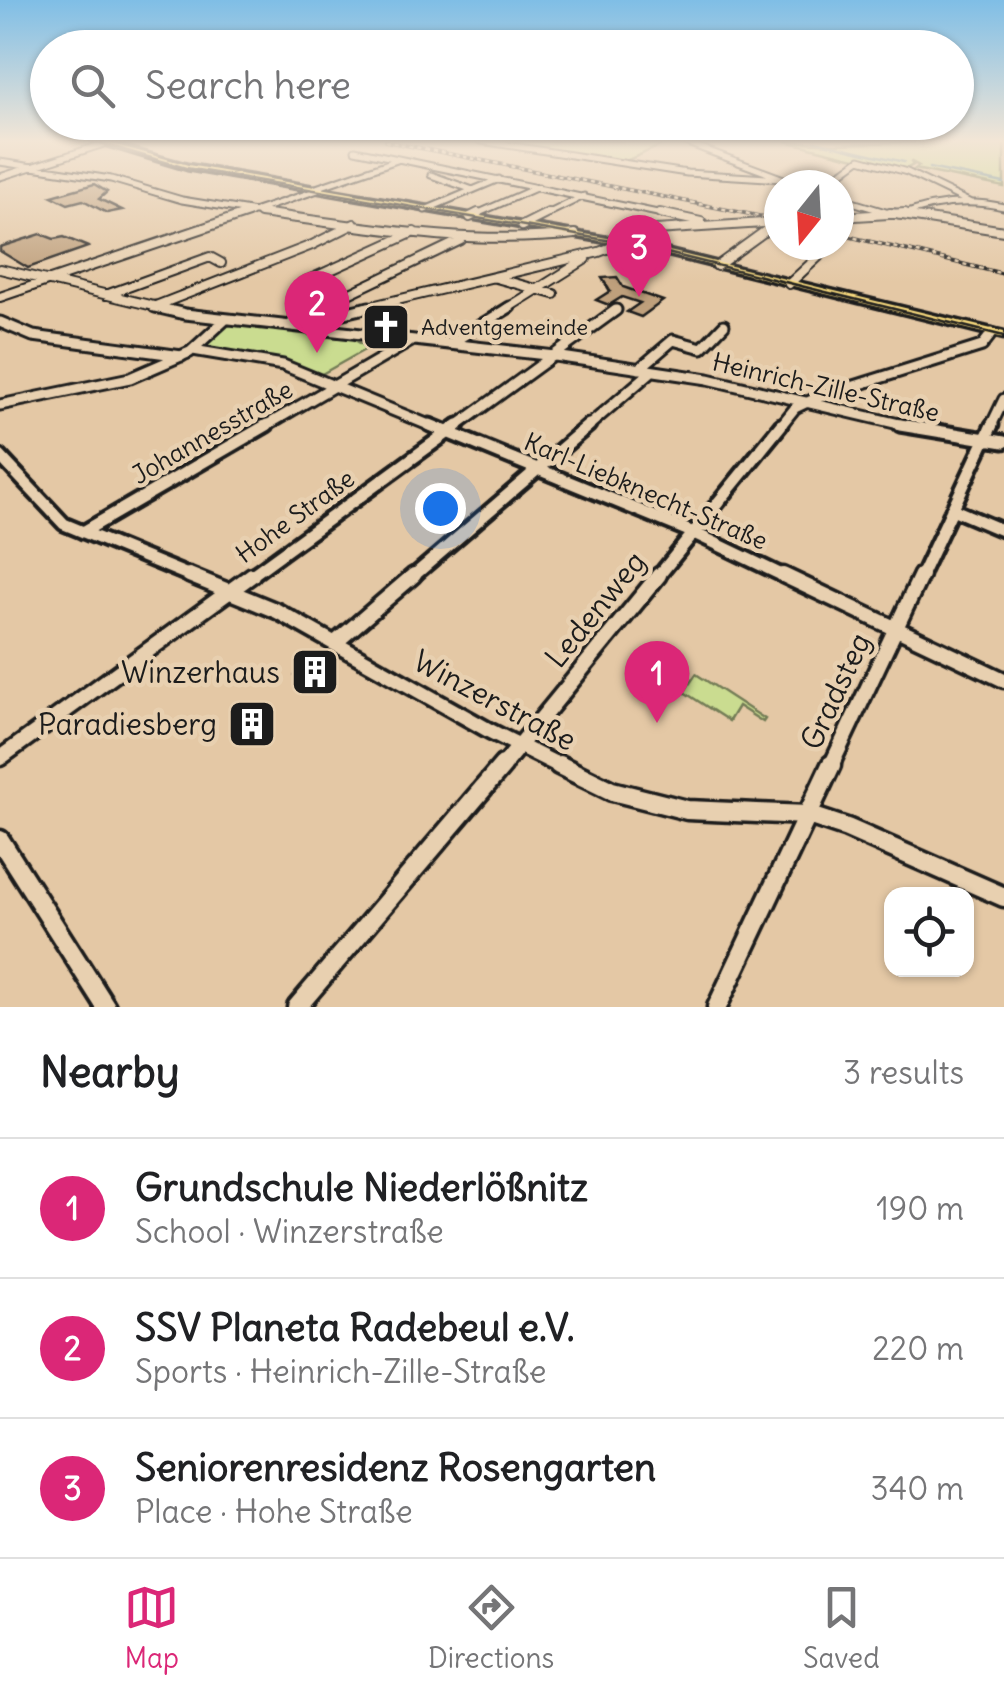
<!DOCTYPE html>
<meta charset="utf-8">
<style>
body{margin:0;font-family:Delius,sans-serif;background:#f6f6f6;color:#202124}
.controls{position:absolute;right:30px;bottom:30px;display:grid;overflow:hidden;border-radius:20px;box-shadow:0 2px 8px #0004}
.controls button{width:90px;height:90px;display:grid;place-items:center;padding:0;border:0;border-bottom:2px solid #e0e0e0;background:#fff;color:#202124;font:50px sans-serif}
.compass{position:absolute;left:764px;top:170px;width:90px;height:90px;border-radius:50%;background:#fff;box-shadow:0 2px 8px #0004;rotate:198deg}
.you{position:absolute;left:440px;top:508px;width:35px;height:35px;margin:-25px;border:8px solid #fff;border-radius:50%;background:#1a73e8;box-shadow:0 0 0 15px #1a73e833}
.badge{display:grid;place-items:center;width:65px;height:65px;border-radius:50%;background:#db2777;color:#fff;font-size:32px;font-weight:700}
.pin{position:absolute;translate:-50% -82px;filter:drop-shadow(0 2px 5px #0008)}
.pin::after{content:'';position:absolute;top:52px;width:35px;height:30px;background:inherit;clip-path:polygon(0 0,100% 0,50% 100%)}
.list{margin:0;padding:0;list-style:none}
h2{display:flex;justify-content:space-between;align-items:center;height:130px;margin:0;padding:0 40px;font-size:42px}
h2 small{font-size:32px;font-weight:400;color:#757577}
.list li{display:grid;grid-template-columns:65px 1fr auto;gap:30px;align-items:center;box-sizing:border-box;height:140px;padding:0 40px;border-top:2px solid #e0e0e0}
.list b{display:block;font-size:38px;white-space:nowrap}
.list p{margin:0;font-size:32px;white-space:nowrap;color:#757577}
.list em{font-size:32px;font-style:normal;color:#757577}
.icon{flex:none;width:55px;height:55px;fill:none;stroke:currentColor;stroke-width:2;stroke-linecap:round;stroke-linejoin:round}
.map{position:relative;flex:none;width:1004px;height:1007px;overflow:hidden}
.search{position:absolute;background:#fff;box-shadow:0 2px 8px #0004;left:30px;right:30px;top:30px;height:110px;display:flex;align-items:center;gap:25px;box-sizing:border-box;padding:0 35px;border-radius:55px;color:#757577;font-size:38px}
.sheet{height:550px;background:#fff}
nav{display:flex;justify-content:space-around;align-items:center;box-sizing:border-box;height:140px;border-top:2px solid #e0e0e0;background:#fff;font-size:28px;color:#757577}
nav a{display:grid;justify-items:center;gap:5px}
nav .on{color:#db2777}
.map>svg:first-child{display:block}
.green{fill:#cadc90;stroke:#737c56;stroke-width:2.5}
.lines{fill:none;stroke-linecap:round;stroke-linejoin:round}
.stream{stroke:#598693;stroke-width:2.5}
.building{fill:#bfa07b;stroke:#1c1c1c;stroke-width:2.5}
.minor-far5-casing{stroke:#1c1c1c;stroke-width:9}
.minor-far4-casing{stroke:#1c1c1c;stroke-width:12}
.minor-far3-casing{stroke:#1c1c1c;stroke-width:15}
.minor-far2-casing{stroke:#1c1c1c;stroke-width:19}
.minor-far1-casing{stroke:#1c1c1c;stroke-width:21}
.minor-casing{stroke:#1c1c1c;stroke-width:25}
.major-casing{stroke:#1c1c1c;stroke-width:7}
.minor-far5{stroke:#e8d0b0;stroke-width:5}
.minor-far4{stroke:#e8d0b0;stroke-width:8}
.minor-far3{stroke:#e8d0b0;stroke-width:9}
.minor-far2{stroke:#e8d0b0;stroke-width:11}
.minor-far1{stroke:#e8d0b0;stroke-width:14}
.minor{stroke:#e8d0b0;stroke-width:18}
.major{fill:#fedf80;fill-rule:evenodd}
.tram{stroke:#1c1c1c;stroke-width:2.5}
.rail-casing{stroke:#1c1c1c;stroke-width:4}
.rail{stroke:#e8d0b0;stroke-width:2.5;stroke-dasharray:4;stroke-linecap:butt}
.labels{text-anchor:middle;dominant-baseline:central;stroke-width:9;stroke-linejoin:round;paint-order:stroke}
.far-poi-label{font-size:22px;fill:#1c1c1c;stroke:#e8d0b0;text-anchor:start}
.street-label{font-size:25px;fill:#1c1c1c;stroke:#e8d0b0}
.near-street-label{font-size:30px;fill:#1c1c1c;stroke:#e8d0b0}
.near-poi-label{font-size:30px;fill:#1c1c1c;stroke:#e8d0b0;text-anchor:end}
</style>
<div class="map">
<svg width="1004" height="1007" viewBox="0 0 1004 1007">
<rect width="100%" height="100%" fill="#e4c8a5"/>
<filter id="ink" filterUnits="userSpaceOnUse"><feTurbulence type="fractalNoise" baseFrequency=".01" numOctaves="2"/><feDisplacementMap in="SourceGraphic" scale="20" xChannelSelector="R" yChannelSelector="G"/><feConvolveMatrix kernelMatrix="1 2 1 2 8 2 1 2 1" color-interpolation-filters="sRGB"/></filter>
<g filter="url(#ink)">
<!-- green -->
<path class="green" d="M 485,141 L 671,141 L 626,161 Z
M 785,141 L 835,144 L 953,141 L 965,147 L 957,141 L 1004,141 L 1004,187 L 915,169 L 919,166 L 910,161 L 913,165 L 904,170 Z
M 232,323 L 350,337 L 368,348 L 320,375 L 271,358 L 199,350 L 221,327 Z
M 696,674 L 765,719 L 763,722 L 738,706 L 729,721 L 684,692 Z"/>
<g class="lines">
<!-- stream -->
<path class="stream" d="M 815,141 L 904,162
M 929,168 L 1004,183"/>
</g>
<!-- building -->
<path class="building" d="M 94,184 L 107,192 L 99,199 L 122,210 L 107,213 L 83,200 L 68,204 L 52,196 Z
M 41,234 L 54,239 L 64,237 L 88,247 L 28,268 L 0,251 L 0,247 Z
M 617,277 L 623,287 L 663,301 L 641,317 L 627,312 L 640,303 L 622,297 L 609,305 L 596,300 L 610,291 L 602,278 Z
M 314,655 L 330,669 L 309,688 L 295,676 Z
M 256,708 L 271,721 L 247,741 L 234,728 Z"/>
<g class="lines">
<!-- minor-far5 casing -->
<g class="minor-far5-casing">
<path id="minor-far5" d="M 481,141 L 687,173 L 783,179
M 682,141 L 800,185
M 355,150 L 672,216
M 0,162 L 111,179 L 182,200 L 280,216
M 431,175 L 473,190
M 0,177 L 107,143
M 820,185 L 821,180 L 841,173 L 860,159 L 907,172 L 971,203
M 316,188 L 397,160
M 839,198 L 899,216
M 425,210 L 499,179
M 241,216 L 321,189
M 472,216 L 538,187
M 543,216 L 584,196
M 899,216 C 932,203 969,199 1004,207"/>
</g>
<!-- minor-far4 casing -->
<g class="minor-far4-casing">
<path id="minor-far4" d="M 260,213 C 365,227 469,246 575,234
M 660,213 L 701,222
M 890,213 L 1004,231
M 470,217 L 478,213
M 839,217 L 905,213
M 522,226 L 548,213
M 717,266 L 768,229 L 769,224
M 0,269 L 166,309
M 496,278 L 554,294
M 302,283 L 414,232
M 789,284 L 831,245
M 106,295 L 210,257 L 221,263
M 0,297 L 248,213
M 153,307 L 312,245 L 354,224
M 317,309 L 461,240
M 359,309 L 599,252 L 656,230 L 779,222
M 506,309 L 586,259"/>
</g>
<!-- minor-far3 casing -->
<g class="minor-far3-casing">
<path id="minor-far3" d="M 155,307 L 185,314 L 555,356 L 708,379 L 916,428
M 293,321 L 322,307
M 0,322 L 33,336 L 182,356
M 297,324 L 369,307
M 450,344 L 510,307
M 193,350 L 283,365 L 436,428
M 639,369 L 673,340 L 702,348 L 724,325
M 0,405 L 130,378 L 190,352 L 225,320
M 262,428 L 413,340
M 454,428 L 616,310
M 586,428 L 652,371
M 779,428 L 795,408 L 816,398 L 982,346 L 992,333
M 990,428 L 1004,399"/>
</g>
<!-- minor-far2 casing -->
<g class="minor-far2-casing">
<path id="minor-far2" d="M 430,425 L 694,533 L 788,578
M 900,425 L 1004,442
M 0,456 L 64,524 L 195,578
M 952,509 L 1004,531
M 83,532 L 267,425
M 248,578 L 458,425
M 411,578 L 589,425
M 657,578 L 781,425
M 920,578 L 992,425"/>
</g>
<!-- minor-far1 casing -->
<g class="minor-far1-casing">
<path id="minor-far1" d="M 189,575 L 277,611 L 490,731 L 564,768
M 783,575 L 1004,680
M 335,643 L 414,575
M 0,758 L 252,575
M 501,768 L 659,575
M 830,768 L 921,575"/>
</g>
<!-- minor casing -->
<g class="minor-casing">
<path id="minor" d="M 559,765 L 612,791 L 687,810 L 808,815 L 847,828 L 1004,897
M 0,840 L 106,1007
M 297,1007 L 503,765
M 717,1007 L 831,765"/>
</g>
<!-- major casing -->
<g class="major-casing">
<path id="major" d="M 93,141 L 102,141 L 188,165 L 636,243 L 1004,332 L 1004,338 L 636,247 L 187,169 Z"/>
</g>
<!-- minor-far5 -->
<use href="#minor-far5" class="minor-far5"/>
<!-- minor-far4 -->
<use href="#minor-far4" class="minor-far4"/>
<!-- minor-far3 -->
<use href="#minor-far3" class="minor-far3"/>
<!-- minor-far2 -->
<use href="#minor-far2" class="minor-far2"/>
<!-- minor-far1 -->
<use href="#minor-far1" class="minor-far1"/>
<!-- minor -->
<use href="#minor" class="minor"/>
<!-- major -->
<use href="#major" class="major"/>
<!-- tram -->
<path class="tram" d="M 93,141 L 186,168 L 635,245 L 1004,336"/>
<!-- rail casing -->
<g class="rail-casing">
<path id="rail" d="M 385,141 L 779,220
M 839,234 L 1004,274"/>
</g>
<!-- rail -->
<use href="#rail" class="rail"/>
</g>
</g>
<!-- sky -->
<linearGradient id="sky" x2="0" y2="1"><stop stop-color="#7fbee6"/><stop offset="0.5" stop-color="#f3e6d6"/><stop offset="1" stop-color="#f3e6d6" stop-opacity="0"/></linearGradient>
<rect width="1004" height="282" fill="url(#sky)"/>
<!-- icons -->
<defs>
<g id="church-square" transform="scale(2.5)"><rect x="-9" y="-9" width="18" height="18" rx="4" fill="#1c1c1c" stroke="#e8d0b0"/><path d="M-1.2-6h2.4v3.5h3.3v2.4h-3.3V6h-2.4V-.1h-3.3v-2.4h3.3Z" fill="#fff"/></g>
<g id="building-square" transform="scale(2.5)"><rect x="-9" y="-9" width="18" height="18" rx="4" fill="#1c1c1c" stroke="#e8d0b0"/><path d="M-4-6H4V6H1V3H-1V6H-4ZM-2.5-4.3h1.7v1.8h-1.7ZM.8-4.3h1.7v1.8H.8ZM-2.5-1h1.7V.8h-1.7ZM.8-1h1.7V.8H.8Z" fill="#fff"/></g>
</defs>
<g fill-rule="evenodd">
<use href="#church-square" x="386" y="327"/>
<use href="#building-square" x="315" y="672"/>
<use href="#building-square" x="252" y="724"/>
</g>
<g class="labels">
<!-- far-poi labels -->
<g class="far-poi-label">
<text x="421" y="327">Adventgemeinde</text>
</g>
<!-- street labels -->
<g class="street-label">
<text transform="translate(826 387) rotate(13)">Heinrich-Zille-Straße</text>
<text transform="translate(212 432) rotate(-30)">Johannesstraße</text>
<text transform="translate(646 491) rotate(23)">Karl-Liebknecht-Straße</text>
<text transform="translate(295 516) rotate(-36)">Hohe Straße</text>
</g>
<!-- near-street labels -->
<g class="near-street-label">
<text transform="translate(595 609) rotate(-51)">Ledenweg</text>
<text transform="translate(835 691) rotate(-65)">Gradsteg</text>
<text transform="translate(495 700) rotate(28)">Winzerstraße</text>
</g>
<!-- near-poi labels -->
<g class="near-poi-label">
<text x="280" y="672">Winzerhaus</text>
<text x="217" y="724">Paradiesberg</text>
</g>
</g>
</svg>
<div class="controls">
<button><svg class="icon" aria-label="locate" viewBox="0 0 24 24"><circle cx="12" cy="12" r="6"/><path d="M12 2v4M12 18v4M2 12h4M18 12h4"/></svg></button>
</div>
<svg class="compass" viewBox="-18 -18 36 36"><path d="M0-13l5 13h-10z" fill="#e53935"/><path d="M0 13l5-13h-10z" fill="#757577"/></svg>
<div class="you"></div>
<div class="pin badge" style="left:657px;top:723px">1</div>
<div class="pin badge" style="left:317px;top:353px">2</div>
<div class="pin badge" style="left:639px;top:297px">3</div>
<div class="search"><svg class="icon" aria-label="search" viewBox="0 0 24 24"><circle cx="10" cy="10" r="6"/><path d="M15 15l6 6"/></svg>Search here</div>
</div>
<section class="sheet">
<h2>Nearby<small>3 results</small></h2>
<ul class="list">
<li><span class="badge">1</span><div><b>Grundschule Niederlößnitz</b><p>School · Winzerstraße</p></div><em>190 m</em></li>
<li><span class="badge">2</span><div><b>SSV Planeta Radebeul e.V.</b><p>Sports · Heinrich-Zille-Straße</p></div><em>220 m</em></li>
<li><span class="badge">3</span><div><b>Seniorenresidenz Rosengarten</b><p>Place · Hohe Straße</p></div><em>340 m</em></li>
</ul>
</section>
<nav>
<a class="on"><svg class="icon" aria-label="map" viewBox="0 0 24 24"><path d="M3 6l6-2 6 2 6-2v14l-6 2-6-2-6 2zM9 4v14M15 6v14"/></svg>Map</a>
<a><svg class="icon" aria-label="directions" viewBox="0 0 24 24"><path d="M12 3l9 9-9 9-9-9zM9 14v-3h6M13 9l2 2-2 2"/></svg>Directions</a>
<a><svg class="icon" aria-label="saved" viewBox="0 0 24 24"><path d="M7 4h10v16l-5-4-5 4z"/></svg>Saved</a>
</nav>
